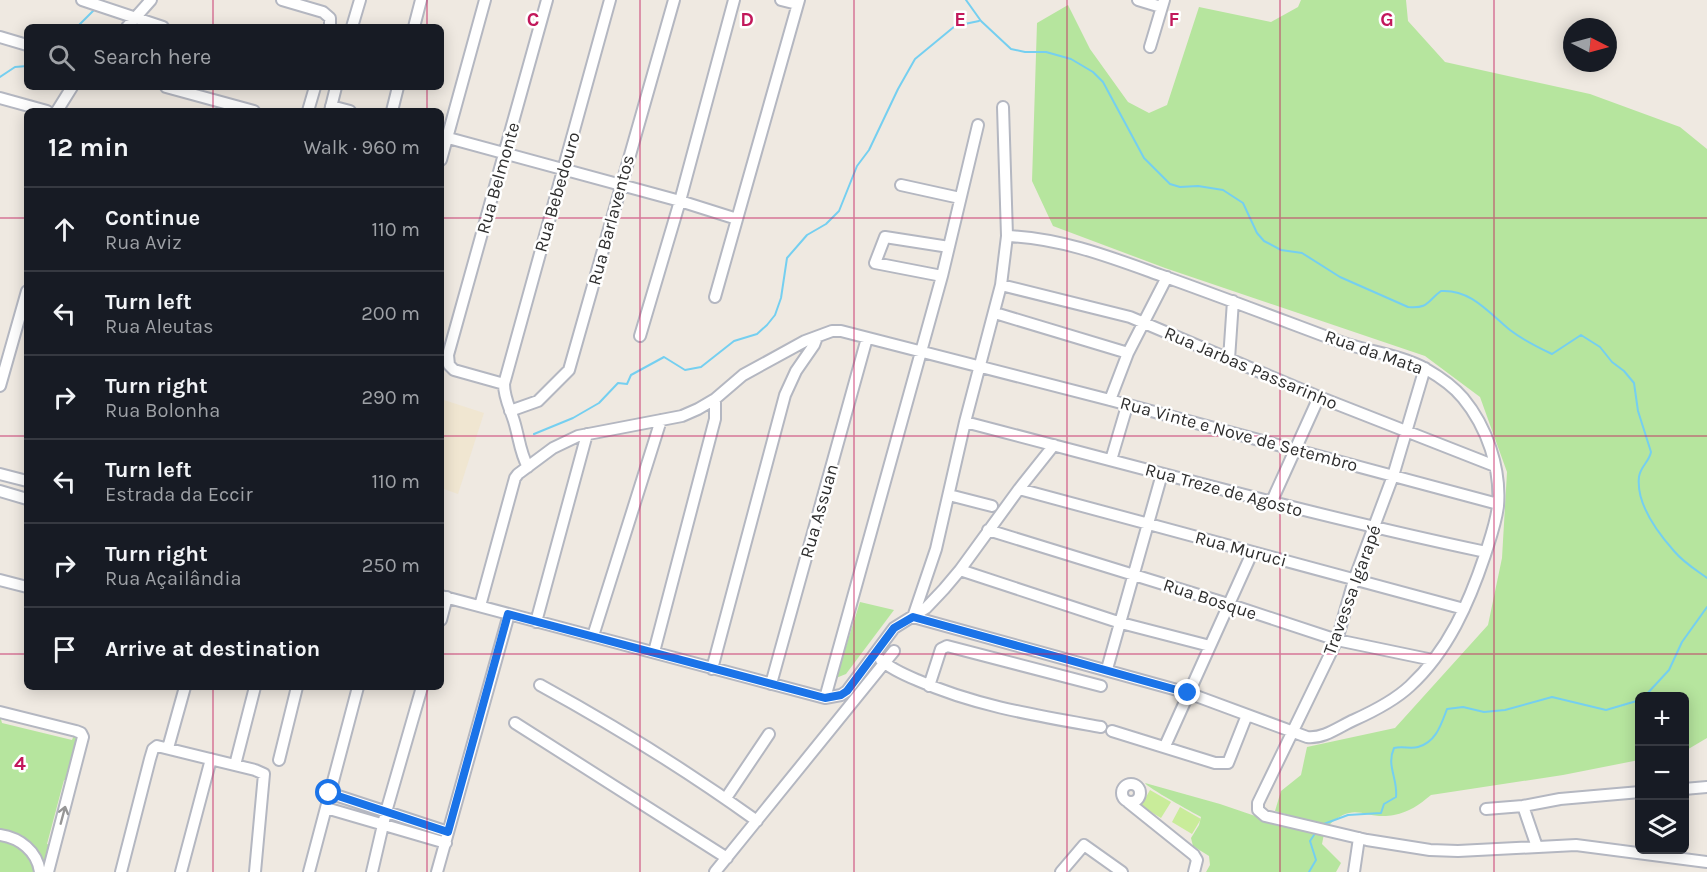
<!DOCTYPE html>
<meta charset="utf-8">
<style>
body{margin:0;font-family:Karla,sans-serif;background:#242831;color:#f1f3f6}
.controls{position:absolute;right:18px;bottom:18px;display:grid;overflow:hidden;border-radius:9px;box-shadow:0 3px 15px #0003}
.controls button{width:54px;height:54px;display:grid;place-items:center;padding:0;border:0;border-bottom:2px solid #363941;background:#171b24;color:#f1f3f6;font:30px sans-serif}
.compass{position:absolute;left:1563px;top:18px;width:54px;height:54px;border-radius:50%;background:#171b24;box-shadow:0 3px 15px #0003;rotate:96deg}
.stop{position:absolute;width:18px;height:18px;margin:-14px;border:4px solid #1a73e8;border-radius:50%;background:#fff}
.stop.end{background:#1a73e8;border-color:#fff;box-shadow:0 2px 6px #0008}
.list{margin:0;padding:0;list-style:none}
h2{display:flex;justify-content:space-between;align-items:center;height:78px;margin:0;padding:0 24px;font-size:26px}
h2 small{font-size:20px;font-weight:400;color:#9ea1a6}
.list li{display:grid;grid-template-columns:39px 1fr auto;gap:18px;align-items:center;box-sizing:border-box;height:84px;padding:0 24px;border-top:2px solid #363941}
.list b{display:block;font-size:22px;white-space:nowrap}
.list p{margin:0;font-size:20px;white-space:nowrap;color:#9ea1a6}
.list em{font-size:20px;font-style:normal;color:#9ea1a6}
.icon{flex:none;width:33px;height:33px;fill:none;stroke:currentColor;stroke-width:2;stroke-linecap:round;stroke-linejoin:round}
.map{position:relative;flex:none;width:1707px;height:872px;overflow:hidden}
.search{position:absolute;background:#171b24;box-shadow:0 3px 15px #0003;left:24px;top:24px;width:420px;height:66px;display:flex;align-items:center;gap:15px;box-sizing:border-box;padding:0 21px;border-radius:9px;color:#9ea1a6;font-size:22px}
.panel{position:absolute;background:#171b24;box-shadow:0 3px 15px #0003;left:24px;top:108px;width:420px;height:582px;border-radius:9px}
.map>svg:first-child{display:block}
.education{fill:#f0e6d1}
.green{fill:#b6e59e}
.pitch{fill:#c9ec9a}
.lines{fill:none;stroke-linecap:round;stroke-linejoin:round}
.stream{stroke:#75cff0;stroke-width:2}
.minor-casing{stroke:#b4b7c1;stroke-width:14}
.minor{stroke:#fff;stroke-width:10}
.oneway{stroke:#969696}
.route{stroke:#1a73e8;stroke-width:8}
.grid{fill:none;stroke:#c2185b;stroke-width:1.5;stroke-opacity:0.55}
.labels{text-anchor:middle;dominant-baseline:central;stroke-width:5;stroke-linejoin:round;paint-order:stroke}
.street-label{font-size:18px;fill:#2e2e2e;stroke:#fff}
.grid-label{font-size:20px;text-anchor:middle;font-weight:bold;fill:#c2185b;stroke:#fff;stroke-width:5;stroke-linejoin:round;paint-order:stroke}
</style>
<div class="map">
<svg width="1707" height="872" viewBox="0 0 1707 872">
<rect width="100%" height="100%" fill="#efe9e1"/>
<!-- education -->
<path class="education" d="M 441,399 L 484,413 L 458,494 L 441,488 Z"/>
<!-- green -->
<path class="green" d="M 1301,0 L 1406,0 L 1408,21 L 1445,62 L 1590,94 L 1680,127 L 1707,149 L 1707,738 L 1685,751 L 1684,696 L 1640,696 L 1639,760 L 1563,775 L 1431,795 C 1419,805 1409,812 1394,815 C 1364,821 1356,799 1328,826 L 1275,811 L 1281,791 L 1301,775 L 1307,747 L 1395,728 L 1488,625 L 1502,558 L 1507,472 L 1480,397 L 1425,356 L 1165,268 L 1053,226 L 1032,181 L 1037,23 L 1068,5 L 1090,49 L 1128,102 L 1149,113 L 1167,105 L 1199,7 L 1271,22 L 1298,7 Z
M 860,602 L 894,610 L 846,674 L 836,678 Z
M 0,716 L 2,723 L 72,740 L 74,735 L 81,737 L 70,781 L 64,780 L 47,844 L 53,846 L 44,870 L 43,863 L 0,832 Z
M 1145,783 L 1220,804 L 1264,819 L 1324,834 L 1322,844 L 1341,863 L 1336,872 L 1206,872 L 1210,865 L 1209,856 L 1193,846 L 1191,838 L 1199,825 L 1201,817 C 1192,812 1148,788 1145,783 Z
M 0,841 C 18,844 30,854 35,872 L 0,872 Z"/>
<!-- pitch -->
<path class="pitch" d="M 1150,790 L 1171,802 L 1161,818 L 1141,806 Z
M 1180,807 L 1201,819 L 1192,834 L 1172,822 Z"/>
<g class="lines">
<!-- stream -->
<path class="stream" d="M 966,0 L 981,21 L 1011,49 L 1025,52 L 1046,52 L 1071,59 L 1093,72 L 1103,82 L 1144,158 L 1170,184 L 1180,187 L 1198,186 L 1223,190 L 1243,203 L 1257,233 L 1264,241 L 1281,250 L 1302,253 L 1340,277 L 1408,307 C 1429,309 1427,301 1441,291 C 1471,289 1489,313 1510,330 C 1523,340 1537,347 1552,354 L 1581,335 L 1600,347 L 1612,362 L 1624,371 L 1634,383 L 1638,411 L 1651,452 C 1649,462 1640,467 1639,477 C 1636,503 1658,533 1674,551 C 1683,562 1696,570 1707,578
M 77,27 L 96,8
M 0,77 L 15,67 L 27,66
M 534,434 L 573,418 L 599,403 L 618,383 L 627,384 L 631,375 L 664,357 L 685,370 L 701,367 L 734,341 L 757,334 L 767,325 L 775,315 L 781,298 L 787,258 L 807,235 L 826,224 L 839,211 L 857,166 L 869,150 L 898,89 L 915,59 L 955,26 L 979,21
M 1645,696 L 1669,670 L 1682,642 L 1707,607
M 1321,825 L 1348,815 L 1381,813 L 1384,804 L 1396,797 C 1398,778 1386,766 1394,748 C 1402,746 1411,749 1418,747 C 1436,742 1441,725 1447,709 L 1463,707 L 1484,712 L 1505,710 L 1552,697 L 1606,710 L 1640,700
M 1309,872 L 1316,860 L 1310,841 L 1316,832"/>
<!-- minor casing -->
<g class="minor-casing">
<path id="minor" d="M 82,0 L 163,27
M 282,0 L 323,12 L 330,18 L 330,27
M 781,0 L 797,4
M 1138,0 L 1161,7
M 127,27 L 151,0
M 352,27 L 360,0
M 414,27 L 421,0
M 0,37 L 27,45
M 1150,47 L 1164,0
M 166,87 L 254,111
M 0,98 L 47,111
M 331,106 L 350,111
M 1003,107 L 1007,236 L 1001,285 L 965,422 L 936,549 L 913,617 L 1188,693 L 1307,737 C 1324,739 1340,726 1354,720 C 1374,711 1394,701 1410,686 C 1448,651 1469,603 1485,555 C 1490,539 1496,523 1498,506 C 1501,468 1487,427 1463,398 C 1453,386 1440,377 1426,369 C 1399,354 1367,352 1338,341 C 1279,319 1219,296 1160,275 C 1110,257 1061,238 1007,236
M 57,111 L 72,87
M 308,111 L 315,87
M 330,111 L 336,87
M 392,111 L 398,87
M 441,136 L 680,201 L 737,219
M 441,160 L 485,0
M 901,185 L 960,198
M 942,276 L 875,263 L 885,237 L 949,247
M 1001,285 L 1130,317 L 1319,397 L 1495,466
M 715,297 L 799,0
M 995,313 L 1128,353
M 640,336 L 680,201 L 734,0
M 1229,359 L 1233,301
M 1425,368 L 1393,476 L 1354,580 L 1337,640 L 1258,803 L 1258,810 L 1265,816 L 1367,840 L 1430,850 L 1458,851 L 1576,845 L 1707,862
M 504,384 L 610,0
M 0,386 L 27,291
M 1110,400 L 1128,353 L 1167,277
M 510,411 L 538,401 L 569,370 L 674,0
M 965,422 C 1138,467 1311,515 1486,552
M 1111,460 L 1127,406
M 528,467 C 520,453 519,437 514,421 C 510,408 504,398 504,384 L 454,370 L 449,365 L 448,355 L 547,0
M 0,474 L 27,481
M 1019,489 L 1464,609
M 0,491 L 27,499
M 949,495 L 992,506
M 1271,503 L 1319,397
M 988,530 L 1228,604 L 1337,640 L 1433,660
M 960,570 L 1121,623 L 1210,646
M 0,580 L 27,587
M 441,596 L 825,698 L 841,695 L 847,691 L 894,628 L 926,608 L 944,589 L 960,570 L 1019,489 L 1054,445
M 480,606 L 515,478 L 518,474 L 553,448 L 578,436 L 682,416 L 698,409 L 715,399 L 743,375 L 805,341 L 832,331 L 841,331 L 1110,400 L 1498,504
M 441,620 L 447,597
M 536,622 L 587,434
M 593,636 L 661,420
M 654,652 L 715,419 L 715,399
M 881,660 C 891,669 905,675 917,680 C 975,706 1039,716 1101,727
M 712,669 L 785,395 L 796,371 L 814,345 L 817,337
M 1107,669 L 1162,474
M 771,684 L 867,338
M 540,685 C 613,725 689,772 757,821
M 929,686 L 941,649 L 947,646 L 1101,686
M 825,698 L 942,276 L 978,125
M 0,712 L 76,731 L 81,733 L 83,737 L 48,872
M 515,723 L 727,858
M 1112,731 L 1215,763 L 1228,763 L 1247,715
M 1165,746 L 1252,553
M 168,748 L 185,687
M 279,760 L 297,687
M 235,765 L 255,687
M1122 793a9 9 0 1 1 18 0a9 9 0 1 1-18 0Z
M 1684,789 L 1707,787
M 329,793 L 448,832
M 726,798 L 769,734
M 1128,802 L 1194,855 L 1197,860 L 1194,872
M 1523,806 L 1537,847
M 326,808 L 446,843
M 1486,809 L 1523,806 L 1560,799 L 1640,792
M 0,835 C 20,838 37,851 40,872
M 121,872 L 150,759 L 153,749 L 157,746 L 255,770 L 264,774 L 255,872
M 181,872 L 211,759
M 309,872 L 358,687
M 372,872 L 386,812 L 422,687
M 437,872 L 509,614
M 715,872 L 894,651
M 1061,872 L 1084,845 L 1122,872
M 1354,872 L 1359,838"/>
</g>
<!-- minor -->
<use href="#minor" class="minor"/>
</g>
<!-- one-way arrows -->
<defs><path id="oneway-shaft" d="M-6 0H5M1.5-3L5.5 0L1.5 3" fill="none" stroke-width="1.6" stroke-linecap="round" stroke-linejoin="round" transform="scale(1.5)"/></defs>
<use class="oneway" href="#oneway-shaft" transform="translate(63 815) rotate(-75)"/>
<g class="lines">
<!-- route -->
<path class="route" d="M 329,793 L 448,832 L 508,614 L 825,698 L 841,695 L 847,691 L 894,628 L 913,617 L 1188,693"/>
</g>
<!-- grid -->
<path class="grid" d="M 213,0 L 213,27M 427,0 L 427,27M 640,0 L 640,872M 854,0 L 854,872M 1067,0 L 1067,872M 1280,0 L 1280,872M 1494,0 L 1494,872M 213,87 L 213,111M 427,87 L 427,111M 0,218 L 27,218M 441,218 L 1707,218M 0,436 L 27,436M 441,436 L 1707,436M 0,654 L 27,654M 441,654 L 1707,654M 213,687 L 213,872M 427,687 L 427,872"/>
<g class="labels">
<!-- street labels -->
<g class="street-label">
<text transform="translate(498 178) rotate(-74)">Rua Belmonte</text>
<text transform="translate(557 192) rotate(-74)">Rua Bebedouro</text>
<text transform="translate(611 220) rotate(-75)">Rua Barlaventos</text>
<text transform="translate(1374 352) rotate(19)">Rua da Mata</text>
<text transform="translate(1251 368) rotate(23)">Rua Jarbas Passarinho</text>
<text transform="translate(1239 434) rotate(15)">Rua Vinte e Nove de Setembro</text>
<text transform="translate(1224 490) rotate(15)">Rua Treze de Agosto</text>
<text transform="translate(819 511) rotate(-74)">Rua Assuan</text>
<text transform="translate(1241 549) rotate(15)">Rua Muruci</text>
<text transform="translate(1352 590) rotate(-70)">Travessa Igarapé</text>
<text transform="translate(1210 599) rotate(18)">Rua Bosque</text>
</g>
</g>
<g class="grid-label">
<text x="533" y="26">C</text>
<text x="747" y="26">D</text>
<text x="960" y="26">E</text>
<text x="1174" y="26">F</text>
<text x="1387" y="26">G</text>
<text x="20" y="770">4</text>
</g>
</svg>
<div class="controls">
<button>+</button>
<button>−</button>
<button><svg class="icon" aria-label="layers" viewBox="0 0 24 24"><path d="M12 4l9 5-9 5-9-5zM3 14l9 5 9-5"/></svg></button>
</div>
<svg class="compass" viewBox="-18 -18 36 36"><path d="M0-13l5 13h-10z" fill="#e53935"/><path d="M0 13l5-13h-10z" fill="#9ea1a6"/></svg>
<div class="stop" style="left:329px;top:793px"></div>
<div class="stop end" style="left:1188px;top:693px"></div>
<div class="search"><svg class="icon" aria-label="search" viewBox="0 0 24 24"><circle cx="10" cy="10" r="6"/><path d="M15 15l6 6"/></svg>Search here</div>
<section class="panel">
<h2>12 min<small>Walk · 960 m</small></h2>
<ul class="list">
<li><svg class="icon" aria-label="ahead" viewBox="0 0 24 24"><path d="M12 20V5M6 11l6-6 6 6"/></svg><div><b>Continue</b><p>Rua Aviz</p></div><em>110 m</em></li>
<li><svg class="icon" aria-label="left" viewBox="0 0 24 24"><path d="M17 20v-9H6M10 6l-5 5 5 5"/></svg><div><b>Turn left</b><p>Rua Aleutas</p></div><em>200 m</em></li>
<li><svg class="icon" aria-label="right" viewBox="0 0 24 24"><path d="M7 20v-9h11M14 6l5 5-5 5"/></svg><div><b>Turn right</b><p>Rua Bolonha</p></div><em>290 m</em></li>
<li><svg class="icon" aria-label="left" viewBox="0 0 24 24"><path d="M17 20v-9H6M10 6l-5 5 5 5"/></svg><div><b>Turn left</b><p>Estrada da Eccir</p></div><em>110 m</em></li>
<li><svg class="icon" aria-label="right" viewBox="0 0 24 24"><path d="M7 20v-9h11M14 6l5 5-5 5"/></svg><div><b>Turn right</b><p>Rua Açailândia</p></div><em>250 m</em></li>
<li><svg class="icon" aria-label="arrive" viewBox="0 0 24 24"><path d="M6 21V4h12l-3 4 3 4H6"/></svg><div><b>Arrive at destination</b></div></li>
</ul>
</section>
</div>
